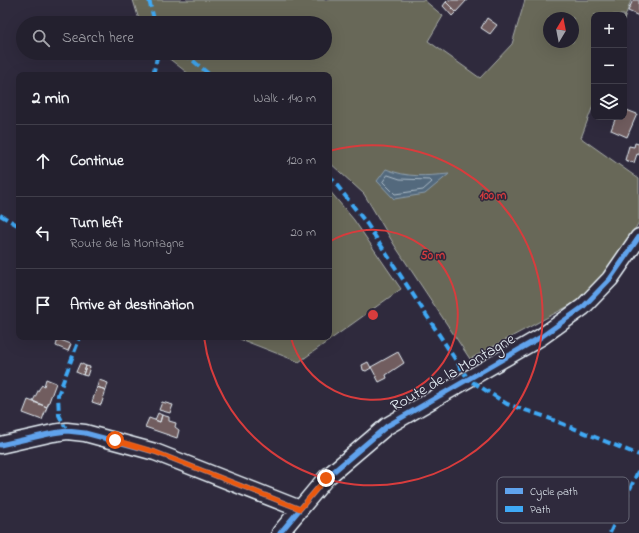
<!DOCTYPE html>
<meta charset="utf-8">
<style>
body{margin:0;font-family:"Indie Flower",sans-serif;background:#2f2d3a;color:#f1f3f6}
.controls{position:absolute;right:12px;top:12px;display:grid;overflow:hidden;border-radius:8px;box-shadow:0 4px 16px #0002}
.controls button{width:36px;height:36px;display:grid;place-items:center;padding:0;border:0;border-bottom:1px solid #403e4a;background:#23202e;color:#f1f3f6;font:20px sans-serif}
.compass{position:absolute;left:543px;top:12px;width:36px;height:36px;border-radius:50%;background:#23202e;box-shadow:0 4px 16px #0002;rotate:10deg}
.stop{position:absolute;width:12px;height:12px;margin:-9px;border:3px solid #ea580c;border-radius:50%;background:#fff}
.stop.end{background:#ea580c;border-color:#fff;box-shadow:0 1px 4px #0008}
.list{margin:0;padding:0;list-style:none}
h2{display:flex;justify-content:space-between;align-items:center;height:52px;margin:0;padding:0 16px;font-size:17px}
h2 small{font-size:13px;font-weight:400;color:#a3a3aa}
.list li{display:grid;grid-template-columns:26px 1fr auto;gap:12px;align-items:center;box-sizing:border-box;height:72px;padding:0 16px;border-top:1px solid #403e4a}
.list b{display:block;font-size:15px;white-space:nowrap}
.list p{margin:0;font-size:13px;white-space:nowrap;color:#a3a3aa}
.list em{font-size:13px;font-style:normal;color:#a3a3aa}
.icon{flex:none;width:22px;height:22px;fill:none;stroke:currentColor;stroke-width:2;stroke-linecap:round;stroke-linejoin:round}
.map{position:relative;flex:none;width:639px;height:533px;overflow:hidden}
.search{position:absolute;background:#23202e;box-shadow:0 4px 16px #0002;left:16px;top:16px;width:316px;height:44px;display:flex;align-items:center;gap:10px;box-sizing:border-box;padding:0 14px;border-radius:22px;color:#a3a3aa;font-size:15px}
.panel{position:absolute;background:#23202e;box-shadow:0 4px 16px #0002;left:16px;top:72px;width:316px;height:268px;border-radius:8px}
.map>svg:first-child{display:block}
.green{fill:#676859;stroke:#a8aca8;fill-rule:evenodd}
.water{fill:#52697d;stroke:#8e9fae}
.lines{fill:none;stroke-linecap:round;stroke-linejoin:round}
.shore{stroke:#acbbc7;stroke-width:1}
.building{fill:#715d5e;stroke:#e8f1f8}
.secondary-casing{stroke:#e8f1f8;stroke-width:19}
.secondary{stroke:#2f2a3d;stroke-width:16}
.quiet{stroke:#3fa9f5;stroke-width:4;stroke-dasharray:8 4;stroke-linecap:butt}
.cycleway-casing{stroke:#2f2a3d;stroke-width:8}
.cycleway{stroke:#60a3ed;stroke-width:5}
.route{stroke:#ea580c;stroke-width:5}
.ring{fill:none;stroke:#d83c3d;stroke-width:2}
.labels{text-anchor:middle;dominant-baseline:central;stroke-width:3;stroke-linejoin:round;paint-order:stroke}
.street-label{font-size:16px;fill:#e8f1f8;stroke:#2f2a3d}
.key{fill:#2f2a3d;stroke:#666675;stroke-width:1}
.key-label{font-size:11px;fill:#e8f1f8}
.centre{fill:#d83c3d;stroke:#2f2a3d;stroke-width:2}
.ring-label{font-size:12px;text-anchor:middle;font-weight:bold;fill:#d83c3d;stroke:#2f2a3d;stroke-width:3;stroke-linejoin:round;paint-order:stroke}
</style>
<div class="map">
<svg width="639" height="533" viewBox="0 0 639 533">
<rect width="100%" height="100%" fill="#2f2a3d"/>
<filter id="ink" filterUnits="userSpaceOnUse"><feTurbulence type="fractalNoise" baseFrequency=".025" numOctaves="2"/><feDisplacementMap in="SourceGraphic" scale="8" xChannelSelector="R" yChannelSelector="G"/><feConvolveMatrix kernelMatrix="1 2 1 2 8 2 1 2 1" color-interpolation-filters="sRGB"/></filter>
<g filter="url(#ink)">
<!-- green -->
<path class="green" d="M 133,0 L 424,0 L 443,16 L 428,41 L 480,78 L 512,44 L 525,0 L 631,0 L 624,20 L 624,15 L 594,15 L 594,103 L 581,138 L 639,179 L 639,222 L 602,288 L 470,359 L 395,246 L 364,194 L 329,162 L 329,75 L 190,75 L 162,53 L 325,53 L 325,23 L 140,23 ZM 549,18 L 573,18 L 573,42 L 549,42 Z
M 329,190 L 354,220 L 401,289 L 299,362 L 240,339 L 241,337 L 329,337 Z"/>
<!-- water -->
<path class="water" d="M 386,169 C 408,178 425,176 449,174 L 425,194 L 394,199 L 377,181 Z"/>
<g class="lines">
<!-- shore -->
<path class="shore" d="M 388,175 L 400,179 L 430,180 L 432,182 L 423,190 L 395,194 L 383,182 Z"/>
</g>
<!-- building -->
<path class="building" d="M 448,0 L 467,0 L 456,12 L 446,2 Z
M 633,0 L 639,0 L 639,16 L 628,11 Z
M 446,2 L 456,12 L 452,16 L 443,6 Z
M 487,18 L 497,25 L 490,34 L 481,28 Z
M 624,109 L 637,114 L 627,137 L 611,130 L 616,117 L 624,117 Z
M 635,143 L 639,144 L 639,155 L 637,154 L 634,163 L 625,160 L 629,146 L 634,147 Z
M 58,339 L 71,344 L 68,351 L 56,346 Z
M 398,352 L 404,363 L 386,375 L 387,378 L 379,382 L 371,367 Z
M 368,362 L 371,368 L 366,371 L 363,370 L 362,365 Z
M 80,363 L 86,366 L 83,375 L 76,372 Z
M 86,366 L 90,367 L 87,376 L 83,375 Z
M 46,379 L 56,383 L 47,407 L 33,401 L 39,389 L 42,385 L 44,386 Z
M 99,380 L 108,383 L 106,390 L 97,387 Z
M 97,387 L 106,390 L 101,405 L 92,402 Z
M 28,400 L 47,407 L 42,420 L 23,413 Z
M 162,402 L 173,405 L 170,413 L 159,410 Z
M 158,413 L 162,415 L 160,422 L 155,420 Z
M 162,415 L 169,417 L 169,421 L 176,423 L 175,427 L 179,430 L 177,438 L 145,427 L 149,418 L 160,422 Z"/>
<g class="lines">
<!-- secondary casing -->
<g class="secondary-casing">
<path id="secondary" d="M 0,445 L 53,433 L 67,431 L 85,433 L 155,452 L 300,509
M 280,533 L 326,478 L 387,426 L 541,337 L 583,307 L 610,279 L 639,237"/>
</g>
<!-- secondary -->
<use href="#secondary" class="secondary"/>
<!-- quiet -->
<path class="quiet" d="M 149,0 L 155,23
M 184,53 L 210,75
M 153,75 L 158,53
M 329,175 L 367,224 L 468,379 L 507,404 L 546,417 L 639,455
M 0,215 L 19,226
M 67,431 L 59,415 L 58,395 L 80,337
M 610,533 L 639,469"/>
<!-- cycleway casing -->
<g class="cycleway-casing">
<path id="cycleway" d="M 0,445 L 53,433 L 67,431 L 85,433 L 155,452 L 300,509
M 280,533 L 326,478 L 387,426 L 541,337 L 583,307 L 610,279 L 639,237"/>
</g>
<!-- cycleway -->
<use href="#cycleway" class="cycleway"/>
</g>
</g>
<g class="lines" filter="url(#ink)">
<!-- route -->
<path class="route" d="M 115,440 L 155,452 L 300,509 L 326,478"/>
</g>
<!-- distance rings -->
<g class="ring">
<path d="M329 242A85 85 0 1 1 291 338"/>
<path d="M329 151A170 170 0 1 1 204 337"/>
</g>
<g class="labels">
<!-- street labels -->
<g class="street-label">
<text transform="translate(453 373) rotate(-30)">Route de la Montagne</text>
</g>
</g>
<!-- legend -->
<rect x="497" y="477" width="132" height="46" rx="6" class="key"/>
<rect x="505" y="488" width="18" height="6" fill="#60a3ed"/>
<rect x="505" y="506" width="18" height="6" fill="#3fa9f5"/>
<g class="key-label">
<text x="530" y="495">Cycle path</text>
<text x="530" y="513">Path</text>
</g>
<circle cx="373" cy="315" r="6" class="centre"/>
<g class="ring-label">
<text x="493" y="199">100 m</text>
<text x="433" y="259">50 m</text>
</g>
</svg>
<div class="controls">
<button>+</button>
<button>−</button>
<button><svg class="icon" aria-label="layers" viewBox="0 0 24 24"><path d="M12 4l9 5-9 5-9-5zM3 14l9 5 9-5"/></svg></button>
</div>
<svg class="compass" viewBox="-18 -18 36 36"><path d="M0-13l5 13h-10z" fill="#e53935"/><path d="M0 13l5-13h-10z" fill="#a3a3aa"/></svg>
<div class="stop" style="left:115px;top:440px"></div>
<div class="stop end" style="left:326px;top:478px"></div>
<div class="search"><svg class="icon" aria-label="search" viewBox="0 0 24 24"><circle cx="10" cy="10" r="6"/><path d="M15 15l6 6"/></svg>Search here</div>
<section class="panel">
<h2>2 min<small>Walk · 140 m</small></h2>
<ul class="list">
<li><svg class="icon" aria-label="ahead" viewBox="0 0 24 24"><path d="M12 20V5M6 11l6-6 6 6"/></svg><div><b>Continue</b></div><em>120 m</em></li>
<li><svg class="icon" aria-label="left" viewBox="0 0 24 24"><path d="M17 20v-9H6M10 6l-5 5 5 5"/></svg><div><b>Turn left</b><p>Route de la Montagne</p></div><em>20 m</em></li>
<li><svg class="icon" aria-label="arrive" viewBox="0 0 24 24"><path d="M6 21V4h12l-3 4 3 4H6"/></svg><div><b>Arrive at destination</b></div></li>
</ul>
</section>
</div>
